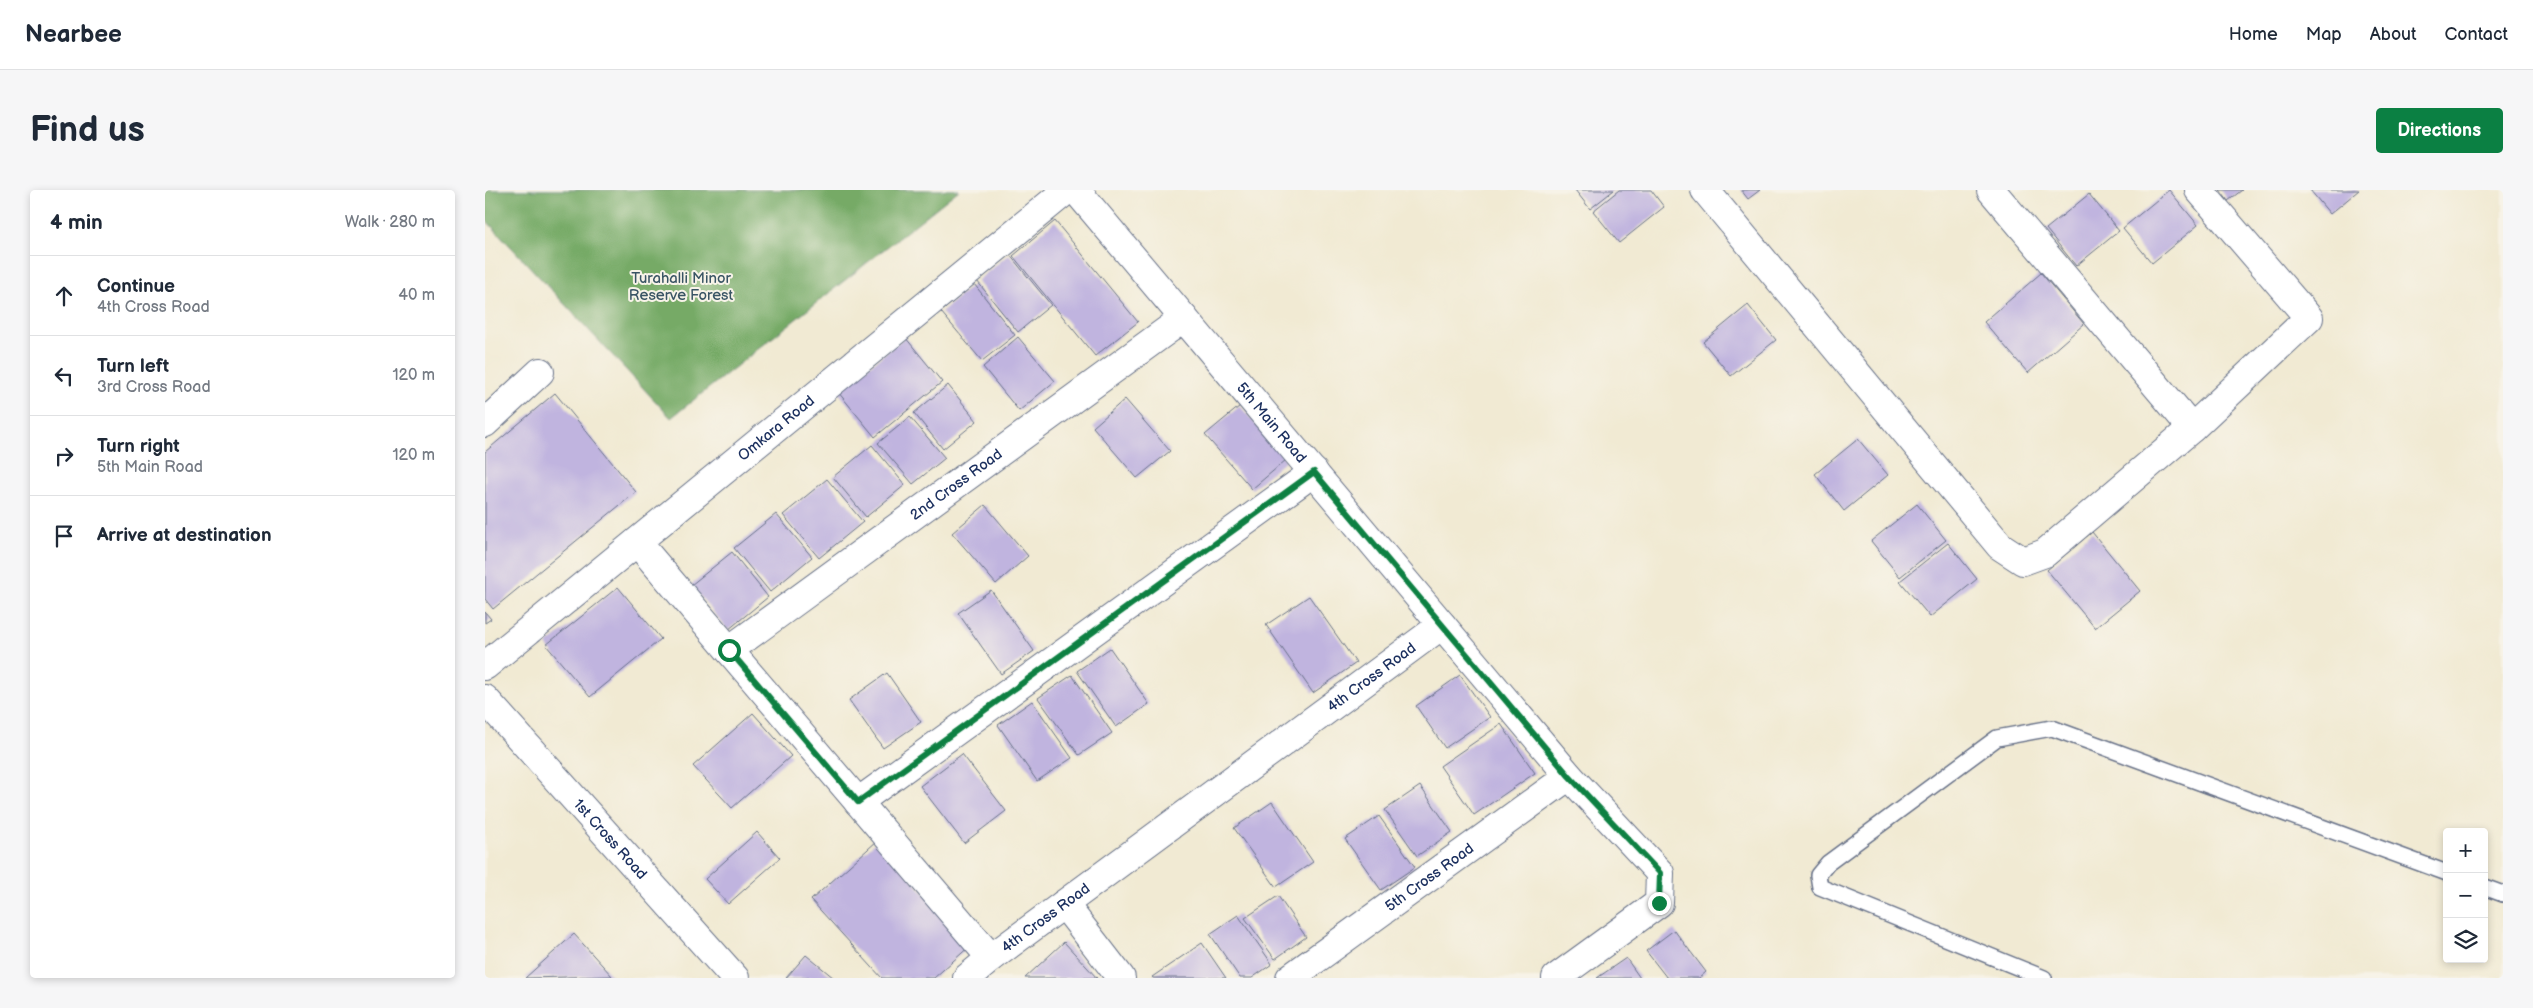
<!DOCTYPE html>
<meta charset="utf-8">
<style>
body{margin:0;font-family:"Balsamiq Sans",sans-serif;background:#f6f6f7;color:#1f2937}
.controls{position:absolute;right:15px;bottom:15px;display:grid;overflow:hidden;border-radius:5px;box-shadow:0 2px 8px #0003}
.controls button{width:45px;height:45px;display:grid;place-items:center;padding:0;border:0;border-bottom:1px solid #e0e1e3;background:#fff;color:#1f2937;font:25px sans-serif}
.stop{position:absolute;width:15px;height:15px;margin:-11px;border:4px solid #0b8043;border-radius:50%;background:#fff}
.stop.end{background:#0b8043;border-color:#fff;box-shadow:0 1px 5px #0008}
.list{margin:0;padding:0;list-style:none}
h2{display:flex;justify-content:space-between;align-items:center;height:65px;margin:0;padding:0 20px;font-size:21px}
h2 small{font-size:16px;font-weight:400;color:#747a83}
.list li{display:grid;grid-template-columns:32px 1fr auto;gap:15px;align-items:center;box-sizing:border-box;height:80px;padding:0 20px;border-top:1px solid #e0e1e3}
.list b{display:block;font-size:19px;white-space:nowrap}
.list p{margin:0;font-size:16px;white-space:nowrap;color:#747a83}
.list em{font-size:16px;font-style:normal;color:#747a83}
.icon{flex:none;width:28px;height:28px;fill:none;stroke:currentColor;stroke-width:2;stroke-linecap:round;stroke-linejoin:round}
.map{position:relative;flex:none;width:2018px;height:788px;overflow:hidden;border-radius:5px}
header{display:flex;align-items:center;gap:30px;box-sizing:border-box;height:70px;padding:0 25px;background:#fff;border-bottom:1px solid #e0e1e3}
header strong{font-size:24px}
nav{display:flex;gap:28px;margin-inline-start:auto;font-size:18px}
.intro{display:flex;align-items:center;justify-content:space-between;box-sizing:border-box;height:120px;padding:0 30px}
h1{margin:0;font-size:35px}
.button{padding:12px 22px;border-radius:5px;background:#0b8043;color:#fff;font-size:18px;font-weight:700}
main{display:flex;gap:30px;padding:0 30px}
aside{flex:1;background:#fff;border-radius:5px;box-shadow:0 2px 8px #0003}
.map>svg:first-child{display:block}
.forest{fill:#76aa66;stroke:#486c62}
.building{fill:#c0b4df}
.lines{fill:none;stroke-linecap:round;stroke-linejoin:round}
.lane-casing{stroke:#667087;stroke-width:18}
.street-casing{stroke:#667087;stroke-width:30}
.secondary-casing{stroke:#667087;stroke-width:30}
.lane{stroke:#fff;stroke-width:15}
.street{stroke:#fff;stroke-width:28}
.secondary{stroke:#fff;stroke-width:28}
.route{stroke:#0b8043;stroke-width:6}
.labels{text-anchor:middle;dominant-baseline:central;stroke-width:4;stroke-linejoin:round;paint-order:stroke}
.park-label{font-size:15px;fill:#395464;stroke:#f7f3e8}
.street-label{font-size:15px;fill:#1b2f5e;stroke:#f7f3e8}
</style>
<header>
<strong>Nearbee</strong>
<nav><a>Home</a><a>Map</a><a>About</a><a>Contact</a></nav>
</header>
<div class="intro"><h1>Find us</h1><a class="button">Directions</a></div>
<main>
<aside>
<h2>4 min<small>Walk · 280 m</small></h2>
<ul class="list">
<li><svg class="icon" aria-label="ahead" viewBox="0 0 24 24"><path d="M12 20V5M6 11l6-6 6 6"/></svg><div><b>Continue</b><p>4th Cross Road</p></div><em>40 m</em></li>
<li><svg class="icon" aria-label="left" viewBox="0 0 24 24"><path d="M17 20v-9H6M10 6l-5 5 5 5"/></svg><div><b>Turn left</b><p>3rd Cross Road</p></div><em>120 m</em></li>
<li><svg class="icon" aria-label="right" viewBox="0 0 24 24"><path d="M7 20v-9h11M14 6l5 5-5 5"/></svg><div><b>Turn right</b><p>5th Main Road</p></div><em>120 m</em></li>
<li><svg class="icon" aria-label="arrive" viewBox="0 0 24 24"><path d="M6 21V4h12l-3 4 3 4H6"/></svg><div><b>Arrive at destination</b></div></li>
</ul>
</aside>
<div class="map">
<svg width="2018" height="788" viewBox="0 0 2018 788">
<rect width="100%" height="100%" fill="#f7f3e8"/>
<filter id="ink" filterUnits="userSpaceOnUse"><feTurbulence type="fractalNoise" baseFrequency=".02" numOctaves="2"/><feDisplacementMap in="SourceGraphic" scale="10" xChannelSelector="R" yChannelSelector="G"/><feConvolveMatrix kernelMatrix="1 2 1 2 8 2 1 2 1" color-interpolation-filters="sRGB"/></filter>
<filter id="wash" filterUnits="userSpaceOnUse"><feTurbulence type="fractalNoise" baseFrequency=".0096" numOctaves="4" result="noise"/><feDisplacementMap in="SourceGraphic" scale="20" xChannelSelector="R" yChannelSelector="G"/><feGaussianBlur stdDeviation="1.12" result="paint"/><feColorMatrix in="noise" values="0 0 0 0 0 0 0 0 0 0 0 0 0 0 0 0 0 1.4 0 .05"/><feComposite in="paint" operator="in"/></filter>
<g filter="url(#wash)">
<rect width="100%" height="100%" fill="#f1ead3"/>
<!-- forest -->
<path class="forest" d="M 0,0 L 474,0 L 186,228 L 0,29 Z"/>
<g id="blocks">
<!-- building -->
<path class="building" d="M 1090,0 L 1129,0 L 1105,19 Z
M 1134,0 L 1166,0 L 1179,17 L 1134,53 L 1108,21 Z
M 1256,0 L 1275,0 L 1263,9 Z
M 1684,0 L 1713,35 L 1667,73 L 1638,38 Z
M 1735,0 L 1757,0 L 1743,11 Z
M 1825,0 L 1874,0 L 1845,24 Z
M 1604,4 L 1634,41 L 1591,76 L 1561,39 Z
M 570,31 L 653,132 L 610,166 L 528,66 Z
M 524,64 L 566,115 L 533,142 L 492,91 Z
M 1556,83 L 1599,134 L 1543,183 L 1499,132 Z
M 489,94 L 530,145 L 497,171 L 456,122 Z
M 1263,115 L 1291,150 L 1246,186 L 1218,152 Z
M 420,147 L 457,192 L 390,247 L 353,202 Z
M 533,147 L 570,191 L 534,221 L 498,177 Z
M 463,195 L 492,231 L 458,259 L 429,223 Z
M 70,203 L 151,302 L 8,419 L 0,409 L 0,262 Z
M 640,209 L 685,261 L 652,288 L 608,237 Z
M 755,216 L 801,270 L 767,299 L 720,245 Z
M 425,227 L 460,268 L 428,294 L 393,253 Z
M 1373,249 L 1403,285 L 1359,321 L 1330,284 Z
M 387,255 L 420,295 L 381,327 L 348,287 Z
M 342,289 L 378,332 L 334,368 L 298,325 Z
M 1432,314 L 1461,350 L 1415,387 L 1386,351 Z
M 500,315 L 543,366 L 511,394 L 467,343 Z
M 291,324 L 327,367 L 285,402 L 249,358 Z
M 1607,342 L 1655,401 L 1610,438 L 1562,380 Z
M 1463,353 L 1492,389 L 1445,427 L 1415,391 Z
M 247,362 L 283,407 L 243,440 L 206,395 Z
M 133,397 L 176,449 L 105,507 L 61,455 Z
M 506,400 L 549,461 L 516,484 L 473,423 Z
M 824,406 L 871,473 L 828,503 L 781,435 Z
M 0,422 L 6,429 L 0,433 Z
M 625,458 L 664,514 L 631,537 L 592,481 Z
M 402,483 L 436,532 L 398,558 L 364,510 Z
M 587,485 L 627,543 L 594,565 L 553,508 Z
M 975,485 L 1005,527 L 960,558 L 931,516 Z
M 547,511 L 587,568 L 552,591 L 513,535 Z
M 268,523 L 306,566 L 247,618 L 208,576 Z
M 1016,534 L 1050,583 L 989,625 L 955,576 Z
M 477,564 L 521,621 L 479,653 L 435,596 Z
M 935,596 L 967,642 L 932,666 L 900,620 Z
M 787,612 L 828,672 L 791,697 L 749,638 Z
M 894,626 L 930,677 L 896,700 L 860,649 Z
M 272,642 L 295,668 L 243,714 L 220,689 Z
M 392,651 L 486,755 L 449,788 L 397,788 L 326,710 Z
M 793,706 L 821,747 L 790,769 L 760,728 Z
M 753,725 L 787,774 L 767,788 L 755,788 L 725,744 Z
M 1189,740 L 1221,782 L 1214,788 L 1182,788 L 1161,761 Z
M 89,744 L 127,786 L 40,788 Z
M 579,752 L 612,788 L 540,788 Z
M 717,753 L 741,788 L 668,788 L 667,787 Z
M 321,765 L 349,788 L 301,788 Z
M 1141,768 L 1155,788 L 1112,788 Z"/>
</g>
</g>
<g filter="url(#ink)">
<use href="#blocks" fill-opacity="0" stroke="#667087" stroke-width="1"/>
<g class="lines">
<!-- lane casing -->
<g class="lane-casing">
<path id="lane" d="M 1999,697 L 2018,704
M 1559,788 L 1335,697 L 1333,685 L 1343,673 L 1512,548 L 1567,538 L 1962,683"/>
</g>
<!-- street casing -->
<g class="street-casing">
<g id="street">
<path id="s1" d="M 591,0 L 1084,586 L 1175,683 L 1174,713 L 1071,788"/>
<path d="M 1220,0 L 1515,356 L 1538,371 L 1560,363 L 1707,238 L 1824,128 L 1714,0"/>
<path d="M 1506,0 L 1707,238"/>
<path d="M 0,233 L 55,182"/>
<path id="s2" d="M 152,352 L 506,768 L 957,435"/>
<path id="s3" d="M 244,460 L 699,128"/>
<path id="s4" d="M 0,509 L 250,788"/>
<path d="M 373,612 L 829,282"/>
<path d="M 579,714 L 636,788"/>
<path d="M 482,788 L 506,768"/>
<path id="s5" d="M 805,788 L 1084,586"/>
</g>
</g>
<!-- secondary casing -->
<g class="secondary-casing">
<g id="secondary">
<path id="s6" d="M 0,476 L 582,0"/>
</g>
</g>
<!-- lane -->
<use href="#lane" class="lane"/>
<!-- street -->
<use href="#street" class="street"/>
<!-- secondary -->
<use href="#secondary" class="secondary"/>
</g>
</g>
<g class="lines" filter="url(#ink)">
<!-- route -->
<path class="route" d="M 244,460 L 373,612 L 829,282 L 1084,586 L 1175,683 L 1174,713"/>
</g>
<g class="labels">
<!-- park labels -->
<g class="park-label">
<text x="196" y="88">Turahalli Minor<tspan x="196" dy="17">Reserve Forest</tspan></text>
</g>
<!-- street labels -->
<g class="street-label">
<text stroke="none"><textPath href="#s1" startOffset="304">5th Main Road</textPath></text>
<text stroke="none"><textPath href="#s6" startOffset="376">Omkara Road</textPath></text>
<text stroke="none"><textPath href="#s3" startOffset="281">2nd Cross Road</textPath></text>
<text stroke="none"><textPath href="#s2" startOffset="1019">4th Cross Road</textPath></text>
<text stroke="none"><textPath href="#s4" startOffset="188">1st Cross Road</textPath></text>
<text stroke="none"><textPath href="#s5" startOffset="172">5th Cross Road</textPath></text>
<text stroke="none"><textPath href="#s2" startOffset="614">4th Cross Road</textPath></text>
</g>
</g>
</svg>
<div class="controls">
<button>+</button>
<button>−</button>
<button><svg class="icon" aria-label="layers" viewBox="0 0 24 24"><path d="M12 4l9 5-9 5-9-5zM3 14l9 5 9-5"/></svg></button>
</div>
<div class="stop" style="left:244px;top:460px"></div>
<div class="stop end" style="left:1174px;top:713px"></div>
</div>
</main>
